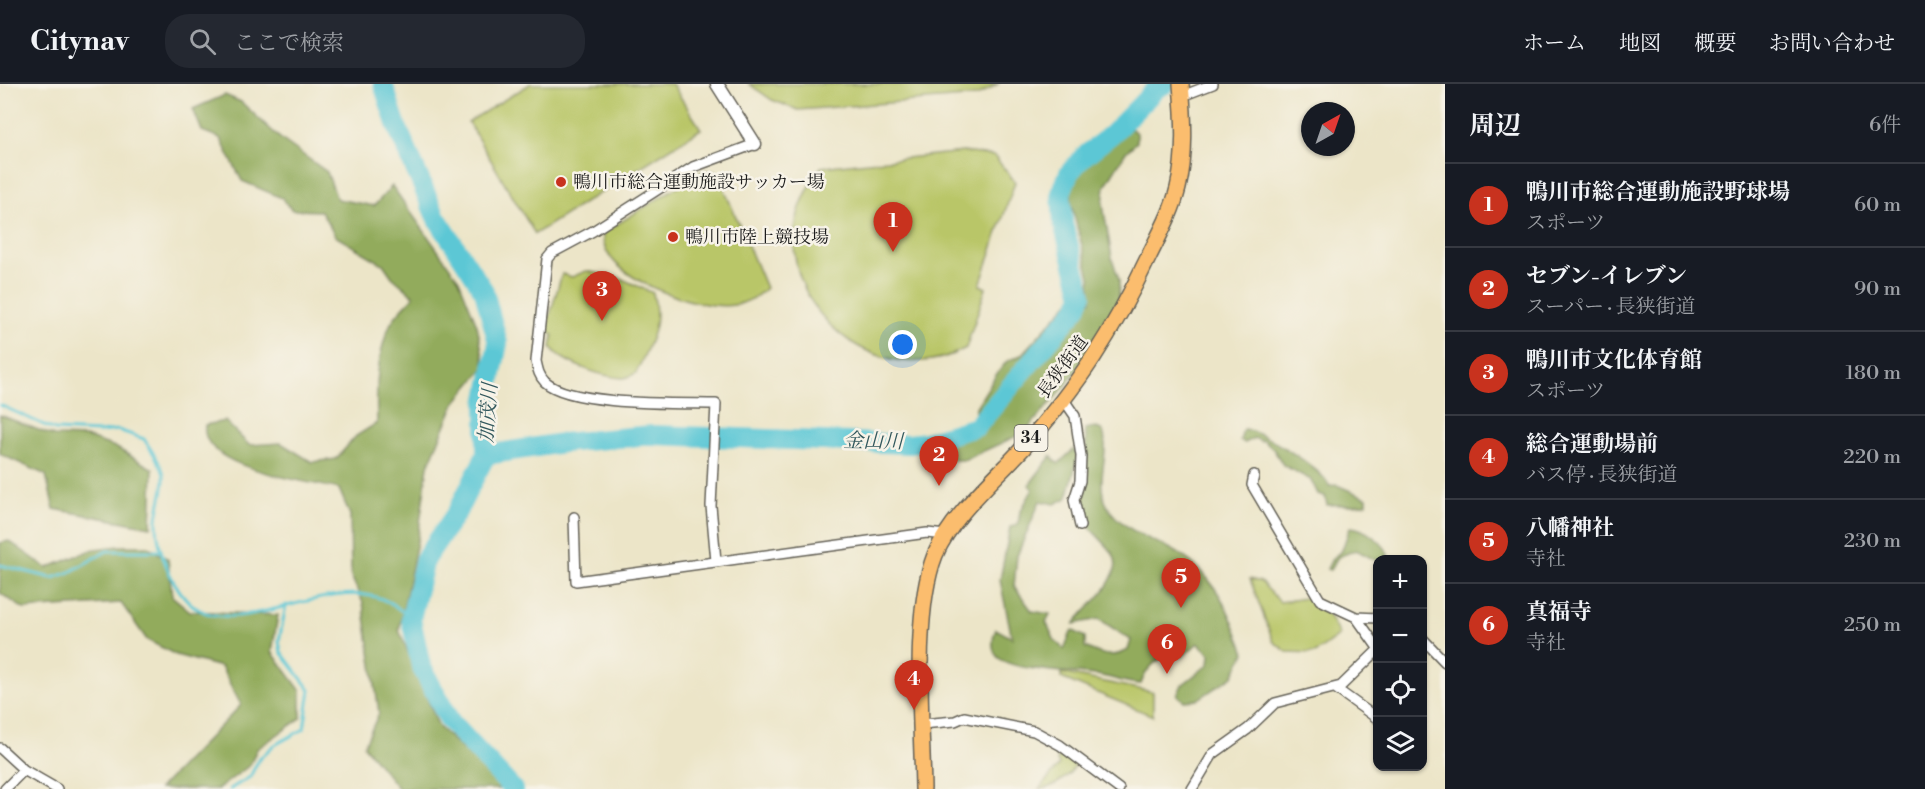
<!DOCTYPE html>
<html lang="ja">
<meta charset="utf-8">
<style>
body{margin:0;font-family:"Libre Bodoni","Noto Serif JP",serif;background:#242831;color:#f1f3f6}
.controls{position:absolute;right:18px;bottom:18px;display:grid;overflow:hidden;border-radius:12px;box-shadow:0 2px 4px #0004}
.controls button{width:54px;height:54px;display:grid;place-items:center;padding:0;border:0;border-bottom:2px solid #363941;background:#171b24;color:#f1f3f6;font:30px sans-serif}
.compass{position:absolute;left:1301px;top:18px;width:54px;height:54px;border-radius:50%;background:#171b24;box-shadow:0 2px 4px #0004;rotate:40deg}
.you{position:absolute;left:903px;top:261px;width:21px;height:21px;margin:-15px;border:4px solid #fff;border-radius:50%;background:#1a73e8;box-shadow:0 0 0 9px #1a73e833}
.badge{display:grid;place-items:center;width:39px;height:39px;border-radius:50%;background:#c8321e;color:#fff;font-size:20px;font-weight:700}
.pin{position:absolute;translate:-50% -50px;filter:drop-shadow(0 2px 3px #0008)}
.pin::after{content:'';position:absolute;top:32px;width:21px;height:18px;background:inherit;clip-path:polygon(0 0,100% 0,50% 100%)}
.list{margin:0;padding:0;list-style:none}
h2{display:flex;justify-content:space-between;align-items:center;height:78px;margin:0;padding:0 24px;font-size:26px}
h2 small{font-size:20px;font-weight:400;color:#9ea1a6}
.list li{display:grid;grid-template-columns:39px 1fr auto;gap:18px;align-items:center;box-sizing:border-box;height:84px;padding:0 24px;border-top:2px solid #363941}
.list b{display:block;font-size:22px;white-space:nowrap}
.list p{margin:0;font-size:20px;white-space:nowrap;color:#9ea1a6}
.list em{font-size:20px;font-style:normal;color:#9ea1a6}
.icon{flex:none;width:33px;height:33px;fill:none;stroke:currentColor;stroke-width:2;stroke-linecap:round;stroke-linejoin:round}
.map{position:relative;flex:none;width:1445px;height:705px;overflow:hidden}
header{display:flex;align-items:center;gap:36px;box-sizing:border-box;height:84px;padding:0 30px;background:#171b24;border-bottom:2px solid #363941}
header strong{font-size:28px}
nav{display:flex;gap:33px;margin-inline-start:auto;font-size:21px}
.search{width:420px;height:54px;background:#242831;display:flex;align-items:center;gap:15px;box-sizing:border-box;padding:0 21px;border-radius:24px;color:#9ea1a6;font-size:22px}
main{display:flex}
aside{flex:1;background:#171b24}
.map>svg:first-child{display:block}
.green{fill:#b9c668;stroke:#6a7142;stroke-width:1.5}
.forest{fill:#92ab5c;stroke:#57643c;stroke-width:1.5}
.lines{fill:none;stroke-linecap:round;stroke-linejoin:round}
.stream{stroke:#5cc7d5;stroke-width:3}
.river{stroke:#5cc7d5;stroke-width:20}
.minor-casing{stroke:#656258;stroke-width:12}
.tertiary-casing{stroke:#656258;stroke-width:15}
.primary-casing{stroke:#656258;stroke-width:18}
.minor{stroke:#fff;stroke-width:9}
.tertiary{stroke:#fff;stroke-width:12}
.primary{stroke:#fbbd6e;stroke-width:15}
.poi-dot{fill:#c8321e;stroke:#f7f3e8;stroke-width:2}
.labels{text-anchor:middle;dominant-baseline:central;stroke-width:5;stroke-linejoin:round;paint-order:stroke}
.shield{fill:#f7f3e8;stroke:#5e5c59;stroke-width:1.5}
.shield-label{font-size:16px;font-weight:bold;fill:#1c1c1c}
.poi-label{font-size:18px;fill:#1c1c1c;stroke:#f7f3e8;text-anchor:start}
.street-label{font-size:18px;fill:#1c1c1c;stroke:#f7f3e8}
.water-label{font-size:20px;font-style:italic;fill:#32585d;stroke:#f7f3e8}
</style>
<header>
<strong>Citynav</strong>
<div class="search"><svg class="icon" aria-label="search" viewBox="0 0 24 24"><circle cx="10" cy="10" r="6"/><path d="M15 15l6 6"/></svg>ここで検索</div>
<nav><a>ホーム</a><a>地図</a><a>概要</a><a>お問い合わせ</a></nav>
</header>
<main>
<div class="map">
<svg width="1445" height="705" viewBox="0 0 1445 705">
<rect width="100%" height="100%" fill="#f7f3e8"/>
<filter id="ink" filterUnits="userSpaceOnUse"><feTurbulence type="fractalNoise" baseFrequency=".0167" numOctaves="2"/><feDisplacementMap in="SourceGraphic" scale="12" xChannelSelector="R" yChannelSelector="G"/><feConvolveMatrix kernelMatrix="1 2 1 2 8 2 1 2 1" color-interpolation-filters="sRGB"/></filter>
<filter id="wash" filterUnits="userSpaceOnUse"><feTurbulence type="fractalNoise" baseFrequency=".008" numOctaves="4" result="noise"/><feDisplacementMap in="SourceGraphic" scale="24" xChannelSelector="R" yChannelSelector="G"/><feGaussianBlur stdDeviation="1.35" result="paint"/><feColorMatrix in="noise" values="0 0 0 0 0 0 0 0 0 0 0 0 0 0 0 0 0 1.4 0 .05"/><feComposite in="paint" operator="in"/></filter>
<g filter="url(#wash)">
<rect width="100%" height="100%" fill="#ece5c8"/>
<!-- green -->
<path class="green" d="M 530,0 L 672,0 L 701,45 L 535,150 L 468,38 Z
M 749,0 L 998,0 L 977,12 L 798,26 L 772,16 Z
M 963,68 L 994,72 L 1015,98 L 980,201 L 986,204 L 966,264 C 891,306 797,244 794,160 C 793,131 806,107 821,83 Z
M 704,86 L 717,88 L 766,204 C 757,213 748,219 734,221 C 700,227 597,193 603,149 Z
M 586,187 L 620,194 L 653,209 C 662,241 649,261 636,289 C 632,291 627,294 623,294 C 603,293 561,279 551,263 L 553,251 L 545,247 L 562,190 L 572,193 Z
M 1250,495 L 1261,498 L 1280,518 L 1311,513 L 1324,524 L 1340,551 L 1315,569 L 1287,568 L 1273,557 Z
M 1062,589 L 1153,608 L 1153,632 L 1061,594 Z
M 1063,666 L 1078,678 C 1070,691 1055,705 1039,705 L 1059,681 L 1057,676 Z"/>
<!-- forest -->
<path class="forest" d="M 225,11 L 241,18 L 281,55 L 327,88 L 337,115 L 374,122 L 392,102 L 459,196 L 477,241 L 485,283 L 455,319 L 428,382 L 418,453 L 399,546 L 439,643 L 505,705 L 399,705 L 364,662 L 379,629 L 363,519 L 351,492 L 350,431 L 339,405 C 308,397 198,385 205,341 L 225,337 L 249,361 L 281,359 L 312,378 L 336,375 L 356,352 L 377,339 C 376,306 376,272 390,241 C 395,230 407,221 414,212 L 392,193 L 383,180 L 335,152 L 321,127 L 292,126 L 282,114 L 242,97 L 220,54 L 202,47 L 193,25 Z
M 1125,45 L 1132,45 L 1137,50 L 1137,58 L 1126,68 L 1105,102 L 1103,121 L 1112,174 L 1119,196 L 1119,214 L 1106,243 L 1067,300 L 1024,349 L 964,376 L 941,376 L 933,369 L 939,361 L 962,352 L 975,333 L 976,323 L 996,291 L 1007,277 L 1021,271 L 1071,216 L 1091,217 L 1090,193 L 1071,119 L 1071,102 L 1080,84 L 1118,55 Z
M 0,331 L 54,352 L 86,353 L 115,363 L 153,385 L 151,443 L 54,425 L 46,391 L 0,370 Z
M 1095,343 L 1103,347 C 1111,372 1093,398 1108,423 C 1119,443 1150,455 1169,464 C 1213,486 1229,525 1245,569 L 1233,592 L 1197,616 L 1184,617 L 1177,611 L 1182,601 L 1209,580 L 1210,570 L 1198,559 L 1182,573 L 1168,570 C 1154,578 1146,585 1141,600 C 1124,599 1111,593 1096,591 C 1073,588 1017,587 1000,575 C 990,568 992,554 996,545 L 1012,554 L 1000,496 L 1010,443 L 1018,440 L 1020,428 L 1033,405 L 1029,401 L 1051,372 L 1058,380 L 1074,365 L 1078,373 L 1067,414 L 1055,420 L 1040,417 L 1017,472 L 1014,502 L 1032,527 L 1050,530 L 1046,538 L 1055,557 L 1064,565 L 1072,546 L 1085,553 L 1085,563 C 1101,571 1112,575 1128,566 L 1131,556 L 1099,535 L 1074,540 C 1088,521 1108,509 1115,485 C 1121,465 1090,452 1086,436 C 1083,425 1080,410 1081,399 C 1083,380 1088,365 1085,345 Z
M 1243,345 C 1261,346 1324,386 1329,402 L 1337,401 L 1367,414 L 1367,419 C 1353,423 1341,420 1327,421 L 1325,412 L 1318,410 L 1311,396 L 1283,381 L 1274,366 L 1263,356 L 1261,357 L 1254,354 L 1245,359 L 1240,357 Z
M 1350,443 C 1363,443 1390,461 1388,475 L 1377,477 L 1356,466 L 1338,473 L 1330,486 L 1327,485 L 1332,475 L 1342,466 Z
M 9,457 L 47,484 L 94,465 L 119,462 L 147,462 L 168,475 L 172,512 L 190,527 L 278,531 L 272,568 L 301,607 L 301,634 L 257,665 L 250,681 L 218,705 L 159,705 L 241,621 L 221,583 L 176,571 L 147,556 L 121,519 L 24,525 L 0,509 L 0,459 Z"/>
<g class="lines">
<!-- stream -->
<path class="stream" d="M 0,321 L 55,346 L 100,348 L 118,346 L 144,355 C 150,365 162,380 164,391 C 165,405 158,422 157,436 C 156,465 173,509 198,525 C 243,552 326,494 382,515 C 393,519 402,527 411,535
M 0,481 L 52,494 L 68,489 L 107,467 L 161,467
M 230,705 L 250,693 L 259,675 L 273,662 L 304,645 L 310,606 L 281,568 L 279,557 L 286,521"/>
<!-- river -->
<path class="river" d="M 383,0 L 397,43 L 436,133 L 484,207 L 498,259 L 486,320 L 486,371 L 457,428 L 425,475 L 411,535 L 421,582 L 450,637 L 513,705
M 486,371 L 562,359 L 652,351 L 910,360 L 926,358 L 976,343 L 1077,224 L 1082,211 L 1063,140 L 1061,109 L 1069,89 L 1083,73 L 1112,50 L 1157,4 L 1165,0"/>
</g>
</g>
<g filter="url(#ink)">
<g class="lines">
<!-- minor casing -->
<g class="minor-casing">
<path id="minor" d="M 1182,12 L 1213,0
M 1064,316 L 1075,332 L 1081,372 L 1080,397 L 1074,416 L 1080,442
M 1254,391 L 1252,401 L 1320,516 L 1356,533
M 574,433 L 576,497 L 927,449 L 946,451
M 716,477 L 711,422 L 716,320 C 678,319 572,322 545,298 C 539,292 538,286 536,277 L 547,175 L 552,169 L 593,147 L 693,83 L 755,60
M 1378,534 L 1356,533 L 1378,564
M 1422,554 L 1445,578
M 1335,604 L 1378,635
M 922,640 L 955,637 L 964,633 L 1034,647 L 1060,661 L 1119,705
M 0,664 L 24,686 L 57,705
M 5,705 L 24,686
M 1192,705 L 1213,670 L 1248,645 L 1275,619 L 1341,602 L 1378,566"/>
</g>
<!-- tertiary casing -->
<g class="tertiary-casing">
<path id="tertiary" d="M 717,0 L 755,60"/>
</g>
<!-- primary casing -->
<g class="primary-casing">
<path id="primary" d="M 923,705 C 922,640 912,529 935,471 C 951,432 996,394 1024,363 C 1079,300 1112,250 1148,174 C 1159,151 1172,129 1178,104 C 1186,71 1184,34 1181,0"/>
</g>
<!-- minor -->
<use href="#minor" class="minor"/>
<!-- tertiary -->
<use href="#tertiary" class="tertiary"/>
<!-- primary -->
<use href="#primary" class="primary"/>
</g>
</g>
<!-- markers -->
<g class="poi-dot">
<circle cx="561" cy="98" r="6"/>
<circle cx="673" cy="153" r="6"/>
</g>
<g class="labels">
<!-- shield labels -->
<rect class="shield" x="1014.5" y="341" width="33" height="26" rx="4.5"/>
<g class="shield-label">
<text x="1031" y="354">34</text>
</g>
<!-- poi labels -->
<g class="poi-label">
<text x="573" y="98">鴨川市総合運動施設サッカー場</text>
<text x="685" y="153">鴨川市陸上競技場</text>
</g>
<!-- street labels -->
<g class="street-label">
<text transform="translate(1063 283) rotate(-54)">長狭街道</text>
</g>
<!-- water labels -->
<g class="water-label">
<text transform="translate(489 329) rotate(-86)">加茂川</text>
<text transform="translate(873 358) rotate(1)">金山川</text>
</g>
</g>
</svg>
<div class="controls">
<button>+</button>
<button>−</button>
<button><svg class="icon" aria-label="locate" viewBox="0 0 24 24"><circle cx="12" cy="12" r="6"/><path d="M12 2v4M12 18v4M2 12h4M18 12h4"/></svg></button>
<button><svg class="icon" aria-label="layers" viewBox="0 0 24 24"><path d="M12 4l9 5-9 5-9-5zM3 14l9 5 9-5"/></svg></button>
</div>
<svg class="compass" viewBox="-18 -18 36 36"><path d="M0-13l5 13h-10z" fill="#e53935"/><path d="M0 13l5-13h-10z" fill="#9ea1a6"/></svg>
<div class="you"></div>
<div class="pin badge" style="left:893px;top:168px">1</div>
<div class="pin badge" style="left:939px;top:402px">2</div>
<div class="pin badge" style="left:602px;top:237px">3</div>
<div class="pin badge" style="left:914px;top:626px">4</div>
<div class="pin badge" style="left:1181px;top:524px">5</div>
<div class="pin badge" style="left:1167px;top:590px">6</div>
</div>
<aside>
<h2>周辺<small>6件</small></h2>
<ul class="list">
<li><span class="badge">1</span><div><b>鴨川市総合運動施設野球場</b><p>スポーツ</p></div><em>60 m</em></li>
<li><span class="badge">2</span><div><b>セブン-イレブン</b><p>スーパー · 長狭街道</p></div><em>90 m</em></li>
<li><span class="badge">3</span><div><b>鴨川市文化体育館</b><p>スポーツ</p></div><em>180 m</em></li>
<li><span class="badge">4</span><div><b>総合運動場前</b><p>バス停 · 長狭街道</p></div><em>220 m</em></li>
<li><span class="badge">5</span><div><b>八幡神社</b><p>寺社</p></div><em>230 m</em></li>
<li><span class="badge">6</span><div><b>真福寺</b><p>寺社</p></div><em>250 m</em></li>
</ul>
</aside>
</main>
